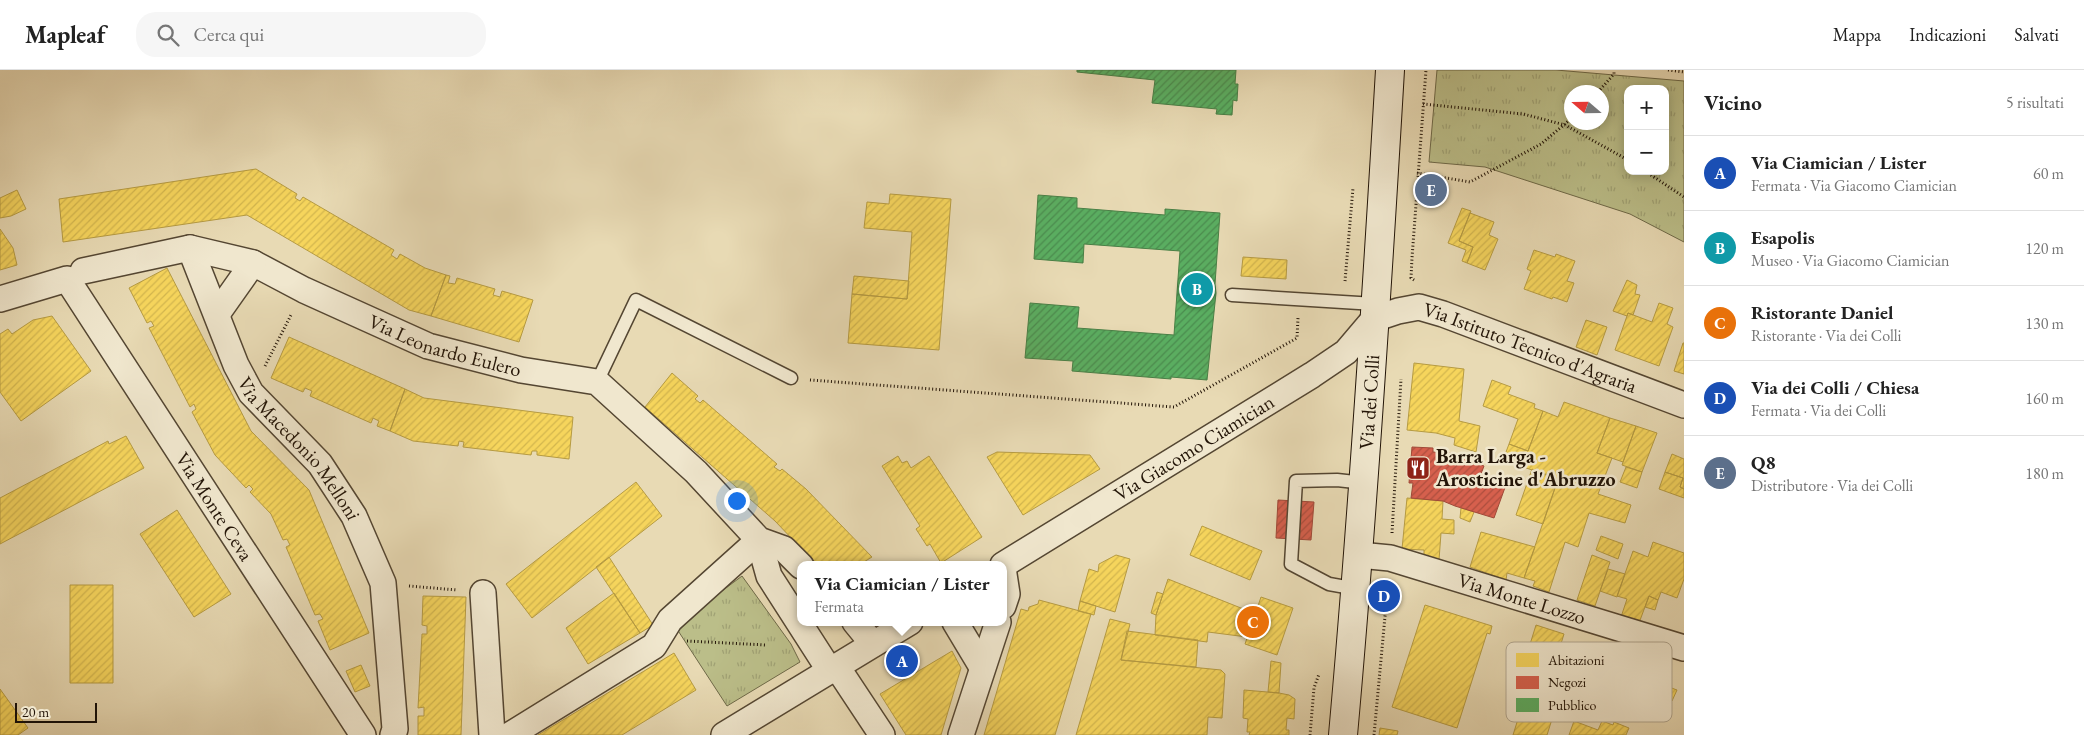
<!DOCTYPE html>
<html lang="it">
<meta charset="utf-8">
<style>
body{margin:0;font-family:"EB Garamond",serif;background:#f6f6f6;color:#222}
.controls{position:absolute;right:15px;top:15px;display:grid;overflow:hidden;border-radius:10px;box-shadow:0 2px 12px #0003}
.controls button{width:45px;height:45px;display:grid;place-items:center;padding:0;border:0;border-bottom:1px solid #e0e0e0;background:#fff;color:#222;font:25px sans-serif}
.compass{position:absolute;left:1564px;top:15px;width:45px;height:45px;border-radius:50%;background:#fff;box-shadow:0 2px 12px #0003;rotate:290deg}
.scale{position:absolute;left:15px;bottom:12px;width:82px;box-sizing:border-box;padding-left:5px;border:2px solid #221407;border-top:0;font-size:14px;line-height:18px;white-space:nowrap;color:#221407;-webkit-text-stroke:4px #f0e7ce;paint-order:stroke}
.you{position:absolute;left:736px;top:430px;width:18px;height:18px;margin:-12px;border:4px solid #fff;border-radius:50%;background:#1a73e8;box-shadow:0 0 0 8px #1a73e833}
.badge{display:grid;place-items:center;width:32px;height:32px;border-radius:50%;background:#8f2418;color:#fff;font-size:16px;font-weight:700}
.pin{position:absolute;translate:-50% -50%;border:2px solid #fff;box-shadow:0 1px 5px #0006}
.popup{position:absolute;left:797px;top:491px;width:210px;height:65px;box-sizing:border-box;display:grid;place-content:center;border-radius:10px;background:#fff;filter:drop-shadow(0 1px 4px #0005);font-size:16px;white-space:nowrap;color:#767676}
.popup b{font-size:19px;color:#222}
.popup::after{content:'';position:absolute;left:50%;top:100%;margin-left:-10px;border:10px solid transparent;border-top-color:#fff}
.list{margin:0;padding:0;list-style:none}
h2{display:flex;justify-content:space-between;align-items:center;height:65px;margin:0;padding:0 20px;font-size:21px}
h2 small{font-size:16px;font-weight:400;color:#767676}
.list li{display:grid;grid-template-columns:32px 1fr auto;gap:15px;align-items:center;box-sizing:border-box;height:75px;padding:0 20px;border-top:1px solid #e0e0e0}
.list b{display:block;font-size:19px;white-space:nowrap}
.list p{margin:0;font-size:16px;white-space:nowrap;color:#767676}
.list em{font-size:16px;font-style:normal;color:#767676}
.icon{flex:none;width:28px;height:28px;fill:none;stroke:currentColor;stroke-width:2;stroke-linecap:round;stroke-linejoin:round}
.map{position:relative;flex:none;width:1684px;height:665px;overflow:hidden}
header{display:flex;align-items:center;gap:30px;box-sizing:border-box;height:70px;padding:0 25px;background:#fff;border-bottom:1px solid #e0e0e0}
header strong{font-size:24px}
nav{display:flex;gap:28px;margin-inline-start:auto;font-size:18px}
.search{width:350px;height:45px;background:#f6f6f6;display:flex;align-items:center;gap:12px;box-sizing:border-box;padding:0 18px;border-radius:20px;color:#767676;font-size:19px}
main{display:flex}
aside{flex:1;background:#fff}
.map>svg:first-child{display:block}
.grass{fill:url(#grass-tufts);stroke:#6e6948;fill-rule:evenodd}
.homes{fill:url(#homes-hatch);stroke:#b69b42}
.shops{fill:url(#shops-hatch);stroke:#a04938}
.public{fill:url(#public-hatch);stroke:#498046}
.lines{fill:none;stroke-linecap:round;stroke-linejoin:round}
.service-casing{stroke:#544632;stroke-width:15}
.minor-casing{stroke:#544632;stroke-width:28}
.secondary-casing{stroke:#221407;stroke-width:30}
.path{stroke:#221407;stroke-width:3;stroke-dasharray:1 2.5;stroke-linecap:butt}
.service{stroke:#f0e7ce;stroke-width:12}
.minor{stroke:#f0e7ce;stroke-width:25}
.secondary{stroke:#f0e7ce;stroke-width:28}
.labels{text-anchor:middle;dominant-baseline:central;stroke-width:5;stroke-linejoin:round;paint-order:stroke}
.street-label{font-size:20px;fill:#221407;stroke:#f0e7ce}
.poi-label{font-size:20px;font-weight:bold;fill:#221407;stroke:#f0e7ce;text-anchor:start}
.key{fill:#f0e7ce;stroke:#b2a892;stroke-width:1}
.key-label{font-size:14px;fill:#221407}
</style>
<header>
<strong>Mapleaf</strong>
<div class="search"><svg class="icon" aria-label="search" viewBox="0 0 24 24"><circle cx="10" cy="10" r="6"/><path d="M15 15l6 6"/></svg>Cerca qui</div>
<nav><a>Mappa</a><a>Indicazioni</a><a>Salvati</a></nav>
</header>
<main>
<div class="map">
<svg width="1684" height="665" viewBox="0 0 1684 665">
<defs>
<pattern id="grass-tufts" width="24" height="20" patternUnits="userSpaceOnUse" patternTransform="scale(1.25)"><rect width="24" height="20" fill="#bbbe89"/><path d="M3 7l-1-3M5 7V3M7 7l1-3M15 17l-1-3M17 17v-4M19 17l1-3" fill="none" stroke="#a0a275"/></pattern>
<pattern id="homes-hatch" width="6" height="6" patternUnits="userSpaceOnUse" patternTransform="scale(1.25)"><rect width="6" height="6" fill="#f6d55c"/><path d="M-1 1l2-2M0 6l6-6M5 7l2-2" fill="none" stroke="#d3b64e"/></pattern>
<pattern id="shops-hatch" width="6" height="6" patternUnits="userSpaceOnUse" patternTransform="scale(1.25)"><rect width="6" height="6" fill="#d6604d"/><path d="M-1 1l2-2M0 6l6-6M5 7l2-2" fill="none" stroke="#ad4e3e"/></pattern>
<pattern id="public-hatch" width="6" height="6" patternUnits="userSpaceOnUse" patternTransform="scale(1.25)"><rect width="6" height="6" fill="#5aae61"/><path d="M-1 1l2-2M0 6l6-6M5 7l2-2" fill="none" stroke="#4a8c4e"/></pattern>
</defs>
<rect width="100%" height="100%" fill="#e8dab4"/>
<filter id="stains"><feTurbulence type="fractalNoise" baseFrequency=".004" numOctaves="4"/><feColorMatrix values="0 0 0 0 .2 0 0 0 0 .09 0 0 0 0 .02 0 0 0 .5 -.17"/></filter>
<radialGradient id="worn" r=".72"><stop offset=".6" stop-color="#630" stop-opacity="0"/><stop offset="1" stop-color="#630" stop-opacity=".3"/></radialGradient>
<!-- grass -->
<path class="grass" d="M 1437,0 L 1556,0 L 1684,11 L 1684,172 L 1630,144 L 1485,97 L 1429,92 ZM 1628,19 L 1665,19 L 1665,101 L 1628,101 ZM 1572,22 L 1602,22 L 1602,52 L 1572,52 Z
M 742,506 L 791,574 L 800,592 L 727,636 L 675,556 Z"/>
<!-- homes -->
<path class="homes" d="M 256,99 L 297,124 L 295,128 L 300,131 L 303,127 L 394,180 L 391,185 L 397,189 L 400,184 L 425,198 L 446,205 L 431,246 L 409,240 L 247,145 L 63,172 L 59,129 Z
M 17,120 L 26,139 L 11,146 L 0,148 L 0,128 Z
M 890,124 L 951,129 L 939,280 L 848,273 L 852,224 L 907,229 L 912,162 L 864,158 L 867,132 L 889,134 Z
M 1462,138 L 1471,141 L 1459,171 L 1473,177 L 1467,193 L 1462,191 L 1466,180 L 1448,173 Z
M 1470,143 L 1494,152 L 1489,165 L 1498,169 L 1485,200 L 1467,193 L 1473,177 L 1459,171 Z
M 0,159 L 13,178 L 17,195 L 0,200 Z
M 1534,180 L 1555,187 L 1556,184 L 1575,191 L 1567,211 L 1574,213 L 1567,232 L 1553,227 L 1552,229 L 1524,219 L 1531,201 L 1527,199 Z
M 1243,187 L 1287,190 L 1286,209 L 1241,206 Z
M 167,198 L 251,361 L 309,420 L 369,563 L 330,580 L 318,551 L 323,549 L 320,544 L 315,545 L 286,477 L 290,475 L 287,469 L 283,470 L 271,444 L 250,422 L 253,419 L 249,415 L 246,418 L 215,385 L 192,342 L 196,339 L 194,334 L 190,337 L 149,258 L 154,256 L 151,251 L 147,253 L 129,218 Z
M 446,205 L 450,206 L 448,213 L 455,214 L 457,208 L 495,219 L 493,225 L 500,227 L 502,221 L 533,230 L 519,272 L 431,246 Z
M 854,206 L 909,211 L 907,229 L 852,224 Z
M 1627,210 L 1637,215 L 1635,224 L 1640,225 L 1633,245 L 1628,243 L 1627,246 L 1613,241 Z
M 1659,233 L 1673,238 L 1667,254 L 1673,257 L 1659,296 L 1615,280 L 1628,243 L 1652,252 Z
M 52,246 L 91,301 L 21,351 L 0,322 L 0,264 L 8,259 L 12,264 L 33,250 Z
M 1586,250 L 1607,257 L 1597,285 L 1576,277 Z
M 289,267 L 405,319 L 390,361 L 377,356 L 379,351 L 373,348 L 371,353 L 310,326 L 312,321 L 305,318 L 303,322 L 271,308 Z
M 1683,273 L 1684,273 L 1684,304 L 1674,301 Z
M 1414,293 L 1464,299 L 1459,351 L 1480,356 L 1476,382 L 1454,375 L 1455,368 L 1436,363 L 1407,360 Z
M 672,303 L 698,326 L 695,329 L 700,333 L 703,330 L 777,394 L 774,397 L 780,401 L 782,399 L 806,419 L 872,487 L 859,495 L 817,495 L 775,451 L 645,337 Z
M 1492,310 L 1511,317 L 1508,324 L 1535,334 L 1534,338 L 1543,341 L 1528,381 L 1509,374 L 1518,349 L 1483,336 Z
M 405,319 L 424,328 L 573,347 L 569,389 L 537,385 L 537,381 L 532,381 L 531,385 L 463,377 L 464,372 L 459,371 L 458,376 L 413,371 L 390,361 Z
M 1564,332 L 1610,348 L 1597,383 L 1612,388 L 1598,424 L 1631,435 L 1625,453 L 1589,443 L 1578,477 L 1565,472 L 1549,522 L 1533,516 L 1535,511 L 1524,508 L 1558,409 L 1503,390 L 1509,374 L 1528,381 L 1543,341 L 1558,347 Z
M 1610,348 L 1636,356 L 1623,392 L 1597,383 Z
M 1636,356 L 1657,363 L 1642,402 L 1622,395 Z
M 126,366 L 144,398 L 0,474 L 0,428 L 108,371 L 109,374 Z
M 997,382 L 1090,385 L 1100,399 L 1023,445 L 987,387 Z
M 1672,384 L 1684,389 L 1684,419 L 1680,417 L 1683,408 L 1665,402 Z
M 898,386 L 902,393 L 907,391 L 911,398 L 929,386 L 982,467 L 941,493 L 930,474 L 927,476 L 916,459 L 920,456 L 882,396 Z
M 1626,397 L 1642,402 L 1637,418 L 1620,412 Z
M 1532,399 L 1558,409 L 1543,454 L 1516,445 Z
M 1665,402 L 1683,408 L 1680,417 L 1684,419 L 1684,428 L 1659,419 Z
M 636,412 L 662,446 L 532,548 L 506,514 Z
M 1407,428 L 1443,431 L 1442,449 L 1454,450 L 1454,464 L 1441,463 L 1439,490 L 1424,489 L 1424,480 L 1402,479 Z
M 1461,438 L 1474,442 L 1470,452 L 1460,448 Z
M 177,440 L 231,524 L 194,547 L 140,464 Z
M 1202,456 L 1262,481 L 1250,510 L 1190,485 Z
M 1481,462 L 1535,477 L 1524,508 L 1507,503 L 1506,510 L 1470,497 Z
M 1601,466 L 1623,474 L 1618,489 L 1596,480 Z
M 1653,472 L 1684,483 L 1684,509 L 1677,528 L 1661,522 L 1658,530 L 1649,526 L 1639,553 L 1621,547 L 1627,529 L 1617,526 L 1633,481 L 1648,487 Z
M 1116,485 L 1130,489 L 1115,542 L 1080,531 L 1089,499 L 1098,502 L 1099,494 Z
M 1592,485 L 1610,492 L 1595,536 L 1577,530 Z
M 609,487 L 653,555 L 640,563 L 596,497 Z
M 1608,499 L 1625,504 L 1617,527 L 1600,521 Z
M 1168,509 L 1256,544 L 1247,567 L 1208,562 L 1207,572 L 1155,565 L 1156,545 Z
M 70,515 L 113,515 L 113,613 L 70,613 Z
M 1157,522 L 1163,524 L 1156,545 L 1151,543 Z
M 614,523 L 640,563 L 588,594 L 566,558 Z
M 423,526 L 466,527 L 461,665 L 418,665 L 418,646 L 424,646 L 424,637 L 418,638 L 422,564 L 427,564 L 427,556 L 422,555 Z
M 1649,526 L 1658,530 L 1655,540 L 1645,537 Z
M 1261,527 L 1293,538 L 1277,585 L 1245,574 Z
M 1039,530 L 1091,544 L 1055,665 L 984,665 L 1021,539 L 1028,541 L 1029,537 L 1038,534 Z
M 1080,531 L 1096,536 L 1094,545 L 1078,541 Z
M 1425,535 L 1492,556 L 1490,564 L 1487,563 L 1457,658 L 1392,637 Z
M 1110,549 L 1130,554 L 1121,590 L 1221,600 L 1225,604 L 1222,648 L 1208,647 L 1207,665 L 1076,665 Z
M 1536,555 L 1564,564 L 1546,622 L 1518,613 Z
M 1127,561 L 1198,570 L 1196,597 L 1121,590 Z
M 1599,577 L 1609,580 L 1595,620 L 1585,616 Z
M 1609,580 L 1642,592 L 1624,646 L 1601,637 L 1603,623 L 1595,620 Z
M 952,581 L 961,598 L 941,665 L 906,665 L 880,624 Z
M 674,583 L 696,620 L 622,665 L 538,665 Z
M 1271,591 L 1281,593 L 1279,623 L 1268,622 Z
M 361,595 L 370,616 L 355,622 L 346,601 Z
M 1570,609 L 1583,612 L 1578,633 L 1565,629 Z
M 1661,614 L 1677,620 L 1672,631 L 1656,625 Z
M 1528,617 L 1559,627 L 1547,665 L 1513,665 Z
M 0,619 L 28,658 L 18,665 L 0,665 Z
M 1244,620 L 1279,623 L 1289,625 L 1295,629 L 1294,649 L 1287,648 L 1286,660 L 1289,660 L 1289,665 L 1249,665 L 1250,662 L 1247,662 L 1248,649 L 1243,648 Z
M 1579,623 L 1592,627 L 1589,637 L 1578,633 Z
M 1574,651 L 1598,660 L 1602,651 L 1613,655 L 1614,652 L 1629,658 L 1626,665 L 1569,665 Z
M 1380,658 L 1398,661 L 1397,665 L 1379,665 Z"/>
<!-- shops -->
<path class="shops" d="M1418 120a13 13 0 1 1 26 0a13 13 0 1 1-26 0Z
M 1412,377 L 1433,378 L 1433,382 L 1451,383 L 1484,396 L 1481,404 L 1507,412 L 1494,448 L 1455,436 L 1443,431 L 1411,428 L 1413,413 L 1409,413 Z
M 1278,430 L 1314,432 L 1311,470 L 1276,468 Z"/>
<!-- public -->
<path class="public" d="M 1077,0 L 1236,0 L 1235,14 L 1238,14 L 1237,31 L 1233,30 L 1232,45 L 1216,44 L 1217,39 L 1152,33 L 1155,10 L 1077,2 Z
M 1038,125 L 1077,128 L 1077,138 L 1165,145 L 1165,139 L 1220,143 L 1215,214 L 1216,223 L 1207,310 L 1171,307 L 1171,309 L 1072,301 L 1073,291 L 1025,288 L 1030,233 L 1079,237 L 1077,258 L 1174,265 L 1180,181 L 1084,174 L 1083,193 L 1034,189 Z"/>
<g class="lines">
<!-- service casing -->
<g class="service-casing">
<path id="service" d="M 1232,225 L 1375,234
M 597,312 L 636,230 L 791,308
M 1357,519 L 1329,514 L 1291,494 L 1296,411 L 1337,410 L 1364,413"/>
</g>
<!-- minor casing -->
<g class="minor-casing">
<g id="minor">
<path id="s1" d="M 190,178 L 236,295 L 251,323 L 320,394 L 354,446 L 383,513 L 395,659 L 393,665"/>
<path id="s2" d="M 83,201 L 190,178 L 253,193 L 304,220 L 428,276 L 521,300 L 597,312 L 696,402 L 759,470 L 784,479 L 801,496"/>
<path id="s3" d="M 0,229 L 67,209 L 363,665"/>
<path d="M 217,244 L 253,193"/>
<path d="M 759,470 L 769,506 L 830,601"/>
<path id="s4" d="M 1359,485 L 1390,488 L 1684,578"/>
<path id="s5" d="M 1003,495 L 1312,305 L 1346,282 L 1374,249 L 1398,241 L 1419,237 L 1443,244 L 1684,335"/>
<path d="M 1003,498 L 1007,524 L 1003,536"/>
<path d="M 483,523 L 492,665"/>
<path d="M 855,552 L 873,574"/>
<path d="M 955,552 L 982,597"/>
<path d="M 837,597 L 882,665"/>
<path d="M 510,665 L 654,576 L 670,550 L 759,470"/>
<path d="M 724,665 L 910,552"/>
<path d="M 961,665 L 998,552"/>
</g>
</g>
<!-- secondary casing -->
<g class="secondary-casing">
<g id="secondary">
<path id="s6" d="M 1343,665 C 1363,444 1377,222 1390,0"/>
</g>
</g>
<!-- path -->
<path class="path" d="M 1668,0 L 1684,2
M 1598,22 L 1614,4 L 1614,0
M 1423,34 L 1523,44 L 1565,55 L 1628,90
M 1645,101 L 1684,127
M 1417,103 L 1470,112 L 1541,74 L 1572,48
M 1414,210 L 1411,208 L 1412,188 L 1426,0
M 1345,211 L 1353,118
M 265,296 L 292,243
M 810,310 L 1174,337 L 1297,268 L 1298,248
M 1392,463 L 1401,309
M 409,516 L 457,520
M 687,571 L 766,575
M 1310,665 L 1314,618 L 1319,604
M 1374,665 L 1388,514"/>
<!-- service -->
<use href="#service" class="service"/>
<!-- minor -->
<use href="#minor" class="minor"/>
<!-- secondary -->
<use href="#secondary" class="secondary"/>
</g>
<!-- icons -->
<defs>
<g id="restaurant-square" transform="scale(1.25)"><rect x="-9" y="-9" width="18" height="18" rx="4" fill="#8f2418" stroke="#f0e7ce"/><path d="M-5-6h1v4h1v-4h1v4h1v-4h1v5L-1.5 .5V6h-2V.5L-5-1ZM5-6V6H3V1.5H1.5Q1.5-4 5-6Z" fill="#fff"/></g>
</defs>
<g fill-rule="evenodd">
<use href="#restaurant-square" x="1418" y="398"/>
</g>
<g class="labels">
<!-- street labels -->
<g class="street-label">
<text stroke="none"><textPath href="#s2" startOffset="384">Via Leonardo Eulero</textPath></text>
<text stroke="none"><textPath href="#s5" startOffset="612">Via Istituto Tecnico d'Agraria</textPath></text>
<text stroke="none"><textPath href="#s6" startOffset="334">Via dei Colli</textPath></text>
<text stroke="none"><textPath href="#s5" startOffset="224">Via Giacomo Ciamician</textPath></text>
<text stroke="none"><textPath href="#s1" startOffset="231">Via Macedonio Melloni</textPath></text>
<text stroke="none"><textPath href="#s3" startOffset="341">Via Monte Ceva</textPath></text>
<text stroke="none"><textPath href="#s4" startOffset="169">Via Monte Lozzo</textPath></text>
</g>
<!-- poi labels -->
<g class="poi-label">
<text x="1436" y="386">Barra Larga -<tspan x="1436" dy="23">Arosticine d'Abruzzo</tspan></text>
</g>
</g>
<!-- legend -->
<rect x="1506" y="572" width="166" height="80" rx="8" class="key"/>
<rect x="1516" y="583" width="23" height="14" fill="#f6d55c"/>
<rect x="1516" y="606" width="23" height="13" fill="#d6604d"/>
<rect x="1516" y="628" width="23" height="14" fill="#5aae61"/>
<g class="key-label">
<text x="1548" y="595">Abitazioni</text>
<text x="1548" y="617">Negozi</text>
<text x="1548" y="640">Pubblico</text>
</g>
<rect width="100%" height="100%" filter="url(#stains)"/>
<rect width="100%" height="100%" fill="url(#worn)"/>
</svg>
<div class="controls">
<button>+</button>
<button>−</button>
</div>
<svg class="compass" viewBox="-18 -18 36 36"><path d="M0-13l5 13h-10z" fill="#e53935"/><path d="M0 13l5-13h-10z" fill="#767676"/></svg>
<div class="scale">20 m</div>
<div class="you"></div>
<div class="pin badge" style="left:902px;top:591px;background:#1a4fb4">A</div>
<div class="popup"><b>Via Ciamician / Lister</b>Fermata</div>
<div class="pin badge" style="left:1197px;top:219px;background:#0f9aa8">B</div>
<div class="pin badge" style="left:1253px;top:552px;background:#e8710a">C</div>
<div class="pin badge" style="left:1384px;top:526px;background:#1a4fb4">D</div>
<div class="pin badge" style="left:1431px;top:120px;background:#5c6f8a">E</div>
</div>
<aside>
<h2>Vicino<small>5 risultati</small></h2>
<ul class="list">
<li><span class="badge" style="background:#1a4fb4">A</span><div><b>Via Ciamician / Lister</b><p>Fermata · Via Giacomo Ciamician</p></div><em>60 m</em></li>
<li><span class="badge" style="background:#0f9aa8">B</span><div><b>Esapolis</b><p>Museo · Via Giacomo Ciamician</p></div><em>120 m</em></li>
<li><span class="badge" style="background:#e8710a">C</span><div><b>Ristorante Daniel</b><p>Ristorante · Via dei Colli</p></div><em>130 m</em></li>
<li><span class="badge" style="background:#1a4fb4">D</span><div><b>Via dei Colli / Chiesa</b><p>Fermata · Via dei Colli</p></div><em>160 m</em></li>
<li><span class="badge" style="background:#5c6f8a">E</span><div><b>Q8</b><p>Distributore · Via dei Colli</p></div><em>180 m</em></li>
</ul>
</aside>
</main>
